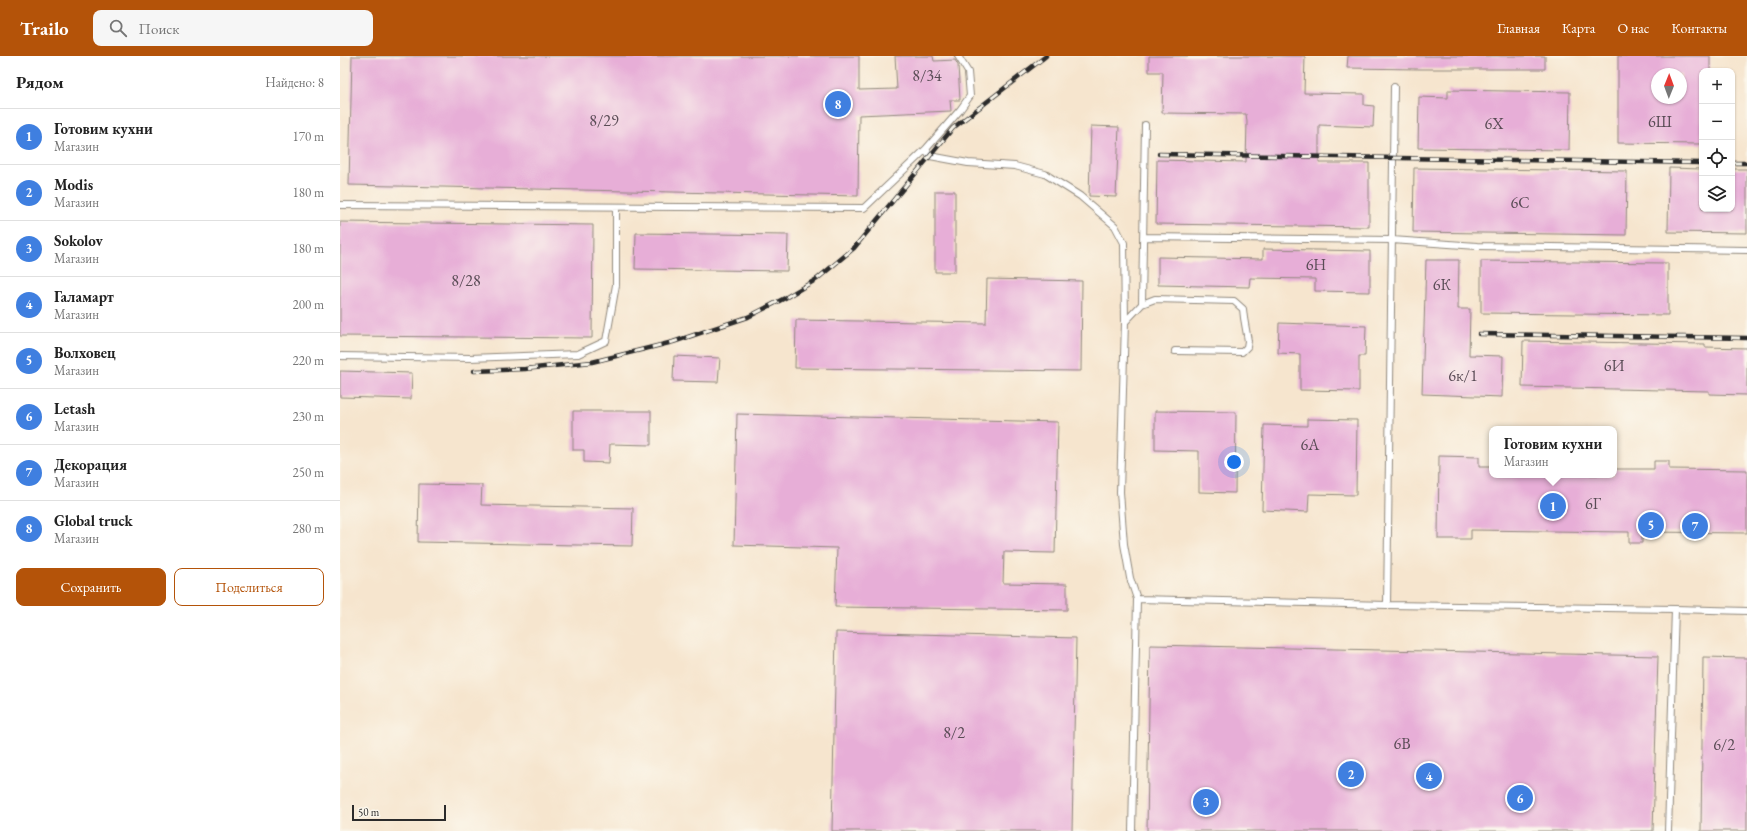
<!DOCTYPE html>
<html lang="ru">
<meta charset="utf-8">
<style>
body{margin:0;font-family:"EB Garamond",serif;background:#f6f6f6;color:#222}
.controls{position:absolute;right:12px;top:12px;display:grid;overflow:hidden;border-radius:8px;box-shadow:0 1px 3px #0004}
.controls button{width:36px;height:36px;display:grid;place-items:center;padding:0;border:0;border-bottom:1px solid #e0e0e0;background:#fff;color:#222;font:20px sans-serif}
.compass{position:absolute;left:1311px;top:12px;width:36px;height:36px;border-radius:50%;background:#fff;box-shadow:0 1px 3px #0004;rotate:1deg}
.scale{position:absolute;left:12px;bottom:10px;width:94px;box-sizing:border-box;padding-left:4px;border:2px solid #2b2b2b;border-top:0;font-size:11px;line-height:14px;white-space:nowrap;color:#2b2b2b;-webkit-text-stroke:3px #fbf7ec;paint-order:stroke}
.you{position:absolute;left:894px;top:406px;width:14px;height:14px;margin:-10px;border:3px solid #fff;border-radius:50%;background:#1a73e8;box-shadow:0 0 0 6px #1a73e833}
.badge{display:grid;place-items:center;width:26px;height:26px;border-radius:50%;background:#b45309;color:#fff;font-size:13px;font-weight:700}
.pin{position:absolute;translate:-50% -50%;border:2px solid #fff;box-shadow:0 1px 4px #0006}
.popup{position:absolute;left:1149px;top:370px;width:128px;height:52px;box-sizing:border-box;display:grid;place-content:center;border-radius:8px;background:#fff;filter:drop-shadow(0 1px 3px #0005);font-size:13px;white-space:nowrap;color:#767676}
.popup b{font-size:15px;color:#222}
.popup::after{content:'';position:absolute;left:50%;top:100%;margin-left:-8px;border:8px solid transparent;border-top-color:#fff}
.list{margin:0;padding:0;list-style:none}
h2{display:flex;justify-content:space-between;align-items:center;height:52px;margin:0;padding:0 16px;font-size:17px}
h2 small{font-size:13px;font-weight:400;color:#767676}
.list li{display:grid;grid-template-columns:26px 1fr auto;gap:12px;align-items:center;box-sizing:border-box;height:56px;padding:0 16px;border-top:1px solid #e0e0e0}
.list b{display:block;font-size:15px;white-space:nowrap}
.list p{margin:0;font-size:13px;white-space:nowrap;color:#767676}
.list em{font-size:13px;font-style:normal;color:#767676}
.actions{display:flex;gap:8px;padding:12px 16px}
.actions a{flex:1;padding:9px 0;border:1px solid #b45309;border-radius:8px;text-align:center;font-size:14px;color:#b45309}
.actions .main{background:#b45309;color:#fff}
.icon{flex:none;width:22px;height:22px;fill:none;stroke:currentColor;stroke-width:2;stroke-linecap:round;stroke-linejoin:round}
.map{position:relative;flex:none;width:1407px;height:775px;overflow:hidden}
header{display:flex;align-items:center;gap:24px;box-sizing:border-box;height:56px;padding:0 20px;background:#b45309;color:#fff}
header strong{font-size:19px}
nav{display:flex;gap:22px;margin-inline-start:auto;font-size:14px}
.search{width:280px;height:36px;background:#f6f6f6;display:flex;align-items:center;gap:10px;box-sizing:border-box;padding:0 14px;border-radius:8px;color:#767676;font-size:15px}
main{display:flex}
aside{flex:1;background:#fff}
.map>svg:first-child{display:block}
.building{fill:#e7aed7;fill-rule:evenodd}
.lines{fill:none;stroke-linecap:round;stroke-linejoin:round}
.lane-casing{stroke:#90887c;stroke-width:8}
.lane{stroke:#fff;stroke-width:6}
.rail-casing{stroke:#2b2b2b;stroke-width:4.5}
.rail{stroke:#fbf7ec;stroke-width:3;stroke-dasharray:9;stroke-linecap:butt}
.labels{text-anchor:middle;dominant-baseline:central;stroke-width:3;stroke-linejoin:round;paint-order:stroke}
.number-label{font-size:16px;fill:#5a4c56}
</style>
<header>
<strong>Trailo</strong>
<div class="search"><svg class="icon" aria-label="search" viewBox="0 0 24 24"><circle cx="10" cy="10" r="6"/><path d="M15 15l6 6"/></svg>Поиск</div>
<nav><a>Главная</a><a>Карта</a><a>О нас</a><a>Контакты</a></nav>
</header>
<main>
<aside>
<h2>Рядом<small>Найдено: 8</small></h2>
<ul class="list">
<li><span class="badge" style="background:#3f7fe0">1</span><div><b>Готовим кухни</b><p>Магазин</p></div><em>170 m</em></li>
<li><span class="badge" style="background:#3f7fe0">2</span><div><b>Modis</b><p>Магазин</p></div><em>180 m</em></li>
<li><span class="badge" style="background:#3f7fe0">3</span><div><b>Sokolov</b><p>Магазин</p></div><em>180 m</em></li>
<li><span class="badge" style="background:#3f7fe0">4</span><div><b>Галамарт</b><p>Магазин</p></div><em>200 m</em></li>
<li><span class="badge" style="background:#3f7fe0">5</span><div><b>Волховец</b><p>Магазин</p></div><em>220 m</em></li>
<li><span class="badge" style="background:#3f7fe0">6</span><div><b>Letash</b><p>Магазин</p></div><em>230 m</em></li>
<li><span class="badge" style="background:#3f7fe0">7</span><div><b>Декорация</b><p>Магазин</p></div><em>250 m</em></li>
<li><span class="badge" style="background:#3f7fe0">8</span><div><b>Global truck</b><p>Магазин</p></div><em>280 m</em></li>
</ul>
<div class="actions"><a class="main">Сохранить</a><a>Поделиться</a></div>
</aside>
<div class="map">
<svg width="1407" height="775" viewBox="0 0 1407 775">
<rect width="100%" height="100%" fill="#fbf7ec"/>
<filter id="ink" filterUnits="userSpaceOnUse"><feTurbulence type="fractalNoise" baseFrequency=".025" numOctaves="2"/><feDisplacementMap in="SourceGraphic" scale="8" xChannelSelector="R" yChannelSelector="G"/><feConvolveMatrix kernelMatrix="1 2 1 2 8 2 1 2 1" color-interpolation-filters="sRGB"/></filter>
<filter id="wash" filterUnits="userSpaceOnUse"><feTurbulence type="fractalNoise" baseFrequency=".012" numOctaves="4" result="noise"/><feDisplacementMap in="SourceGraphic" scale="16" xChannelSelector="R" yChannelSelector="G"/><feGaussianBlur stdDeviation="0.9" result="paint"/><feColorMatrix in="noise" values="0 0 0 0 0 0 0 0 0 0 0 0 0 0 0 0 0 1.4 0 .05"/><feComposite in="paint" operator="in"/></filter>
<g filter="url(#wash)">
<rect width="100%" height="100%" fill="#f6e5ce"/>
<g id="blocks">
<!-- building -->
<path class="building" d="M 12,0 L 519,0 L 519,34 L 557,33 L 555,0 L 593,0 L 594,5 L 615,4 L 618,9 L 620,44 L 610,44 L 611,55 L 519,59 L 518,140 L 9,129 Z
M 809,0 L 965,0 L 964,37 L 1024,38 L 1024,49 L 1034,50 L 1033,71 L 979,69 L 979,107 L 1029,107 L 1029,171 L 816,168 L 817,104 L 906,106 L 907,66 L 906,58 L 822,57 L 823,16 L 809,16 Z
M 1008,0 L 1205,0 L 1205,13 L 1079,13 L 1007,12 Z
M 1278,0 L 1370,0 L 1370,15 L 1362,15 L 1362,88 L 1278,87 ZM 1317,18 L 1341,18 L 1341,42 L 1317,42 Z
M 1108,34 L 1230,36 L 1229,94 L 1078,92 L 1079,41 L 1108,42 Z
M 751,70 L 779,71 L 776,141 L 749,140 Z
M 1074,112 L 1287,115 L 1286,179 L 1073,176 Z
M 1329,112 L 1362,113 L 1362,153 L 1392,153 L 1392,113 L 1407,113 L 1407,177 L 1328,176 Z
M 595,135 L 615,135 L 615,216 L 595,216 Z
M 0,166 L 253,169 L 252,282 L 0,280 Z
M 296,177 L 448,179 L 447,215 L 295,213 Z
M 923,193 L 1030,195 L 1030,236 L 975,235 L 975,223 L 910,222 L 909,231 L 818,229 L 818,201 L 923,203 Z
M 1086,204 L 1119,204 L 1118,253 L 1130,253 L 1129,299 L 1163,300 L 1162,341 L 1082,338 Z
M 1141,205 L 1328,207 L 1328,259 L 1141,257 Z
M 647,223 L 742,225 L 741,315 L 455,312 L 456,264 L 646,267 Z
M 939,267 L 1026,270 L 1025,300 L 1019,300 L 1019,335 L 960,334 L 960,298 L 938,297 Z
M 1183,285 L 1365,288 L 1365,291 L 1407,292 L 1407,339 L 1369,338 L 1369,335 L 1182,331 Z
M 334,300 L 380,302 L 378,326 L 333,325 Z
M 0,315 L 72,317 L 71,343 L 0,341 Z
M 233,355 L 311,355 L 311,389 L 270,388 L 269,407 L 244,406 L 244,394 L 233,394 Z
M 815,355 L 896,356 L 895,437 L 859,436 L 859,395 L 815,394 Z
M 397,358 L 718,366 L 715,497 L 664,496 L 663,527 L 727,528 L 727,554 L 495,551 L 497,492 L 394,489 Z
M 967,363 L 1017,364 L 1016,439 L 969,438 L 968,456 L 922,454 L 924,369 L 967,370 Z
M 1099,400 L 1139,401 L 1139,411 L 1152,411 L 1152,419 L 1274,419 L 1274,413 L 1314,413 L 1314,405 L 1329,405 L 1329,413 L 1407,414 L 1407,477 L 1302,476 L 1302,487 L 1289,487 L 1289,476 L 1131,474 L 1131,483 L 1098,483 Z
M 79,428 L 142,429 L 141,449 L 293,452 L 292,490 L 78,486 Z
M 496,576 L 736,582 L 732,775 L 492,775 Z
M 810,589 L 1318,600 L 1313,775 L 807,775 Z
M 1363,601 L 1407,602 L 1407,775 L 1361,775 Z"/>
</g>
</g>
<g filter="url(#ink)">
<use href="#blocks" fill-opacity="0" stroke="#90887c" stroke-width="1"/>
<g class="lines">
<!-- lane casing -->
<g class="lane-casing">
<path id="lane" d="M 586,93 L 590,100 L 628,107 L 675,110 L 705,118 L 740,140 L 775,170 L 784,187 L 785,266 L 780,436 L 784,488 L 790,522 L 797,543
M 0,149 L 524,152 L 586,93 L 620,54 L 630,40 L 628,16 L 618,0
M 803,181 L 1052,184 L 1137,190 L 1407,194
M 802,248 L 805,69
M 785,266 L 802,248 L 815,243 L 894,245 L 903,253 L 904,262 L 908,285 L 907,291 L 902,296 L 835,295
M 0,300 L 130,302 L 238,298 L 266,285 L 276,229 L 276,151
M 1047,549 L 1054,31
M 1335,553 L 1407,555
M 792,775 L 797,543 L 1047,549 L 1335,553 L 1328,775"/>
</g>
<!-- lane -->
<use href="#lane" class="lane"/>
<!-- rail casing -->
<g class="rail-casing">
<path id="rail" d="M 819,98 L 1362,107
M 1392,107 L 1407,107
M 1139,278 L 1407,282
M 134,315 L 185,313 L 252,306 L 333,286 L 408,261 L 445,242 L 477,223 L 514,192 L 613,72 L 706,0"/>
</g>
<!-- rail -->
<use href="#rail" class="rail"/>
</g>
</g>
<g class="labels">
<!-- number labels -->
<g class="number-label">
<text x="587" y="19">8/34</text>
<text x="264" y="64">8/29</text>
<text x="1320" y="65">6Ш</text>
<text x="1154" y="67">6Х</text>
<text x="1180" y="146">6С</text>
<text x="976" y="208">6Н</text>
<text x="126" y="224">8/28</text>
<text x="1102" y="228">6К</text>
<text x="1274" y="309">6И</text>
<text x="1123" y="319">6к/1</text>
<text x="970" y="388">6А</text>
<text x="1253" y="447">6Г</text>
<text x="614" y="676">8/2</text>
<text x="1062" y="687">6В</text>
<text x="1384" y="688">6/2</text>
</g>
</g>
</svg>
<div class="controls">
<button>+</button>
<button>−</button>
<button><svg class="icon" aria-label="locate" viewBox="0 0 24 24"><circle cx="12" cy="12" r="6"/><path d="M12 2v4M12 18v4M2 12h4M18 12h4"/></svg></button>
<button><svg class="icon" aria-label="layers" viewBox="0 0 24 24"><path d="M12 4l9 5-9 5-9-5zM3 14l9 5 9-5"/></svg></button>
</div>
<svg class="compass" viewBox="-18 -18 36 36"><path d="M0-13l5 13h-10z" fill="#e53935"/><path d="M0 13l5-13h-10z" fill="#767676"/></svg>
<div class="scale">50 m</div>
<div class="you"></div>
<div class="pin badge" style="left:1213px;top:450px;background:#3f7fe0">1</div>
<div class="popup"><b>Готовим кухни</b>Магазин</div>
<div class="pin badge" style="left:1011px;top:718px;background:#3f7fe0">2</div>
<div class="pin badge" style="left:866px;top:746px;background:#3f7fe0">3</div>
<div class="pin badge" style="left:1089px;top:720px;background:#3f7fe0">4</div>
<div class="pin badge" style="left:1311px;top:469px;background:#3f7fe0">5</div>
<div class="pin badge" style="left:1180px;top:742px;background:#3f7fe0">6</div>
<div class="pin badge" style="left:1355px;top:470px;background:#3f7fe0">7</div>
<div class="pin badge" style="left:498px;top:48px;background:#3f7fe0">8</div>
</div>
</main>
